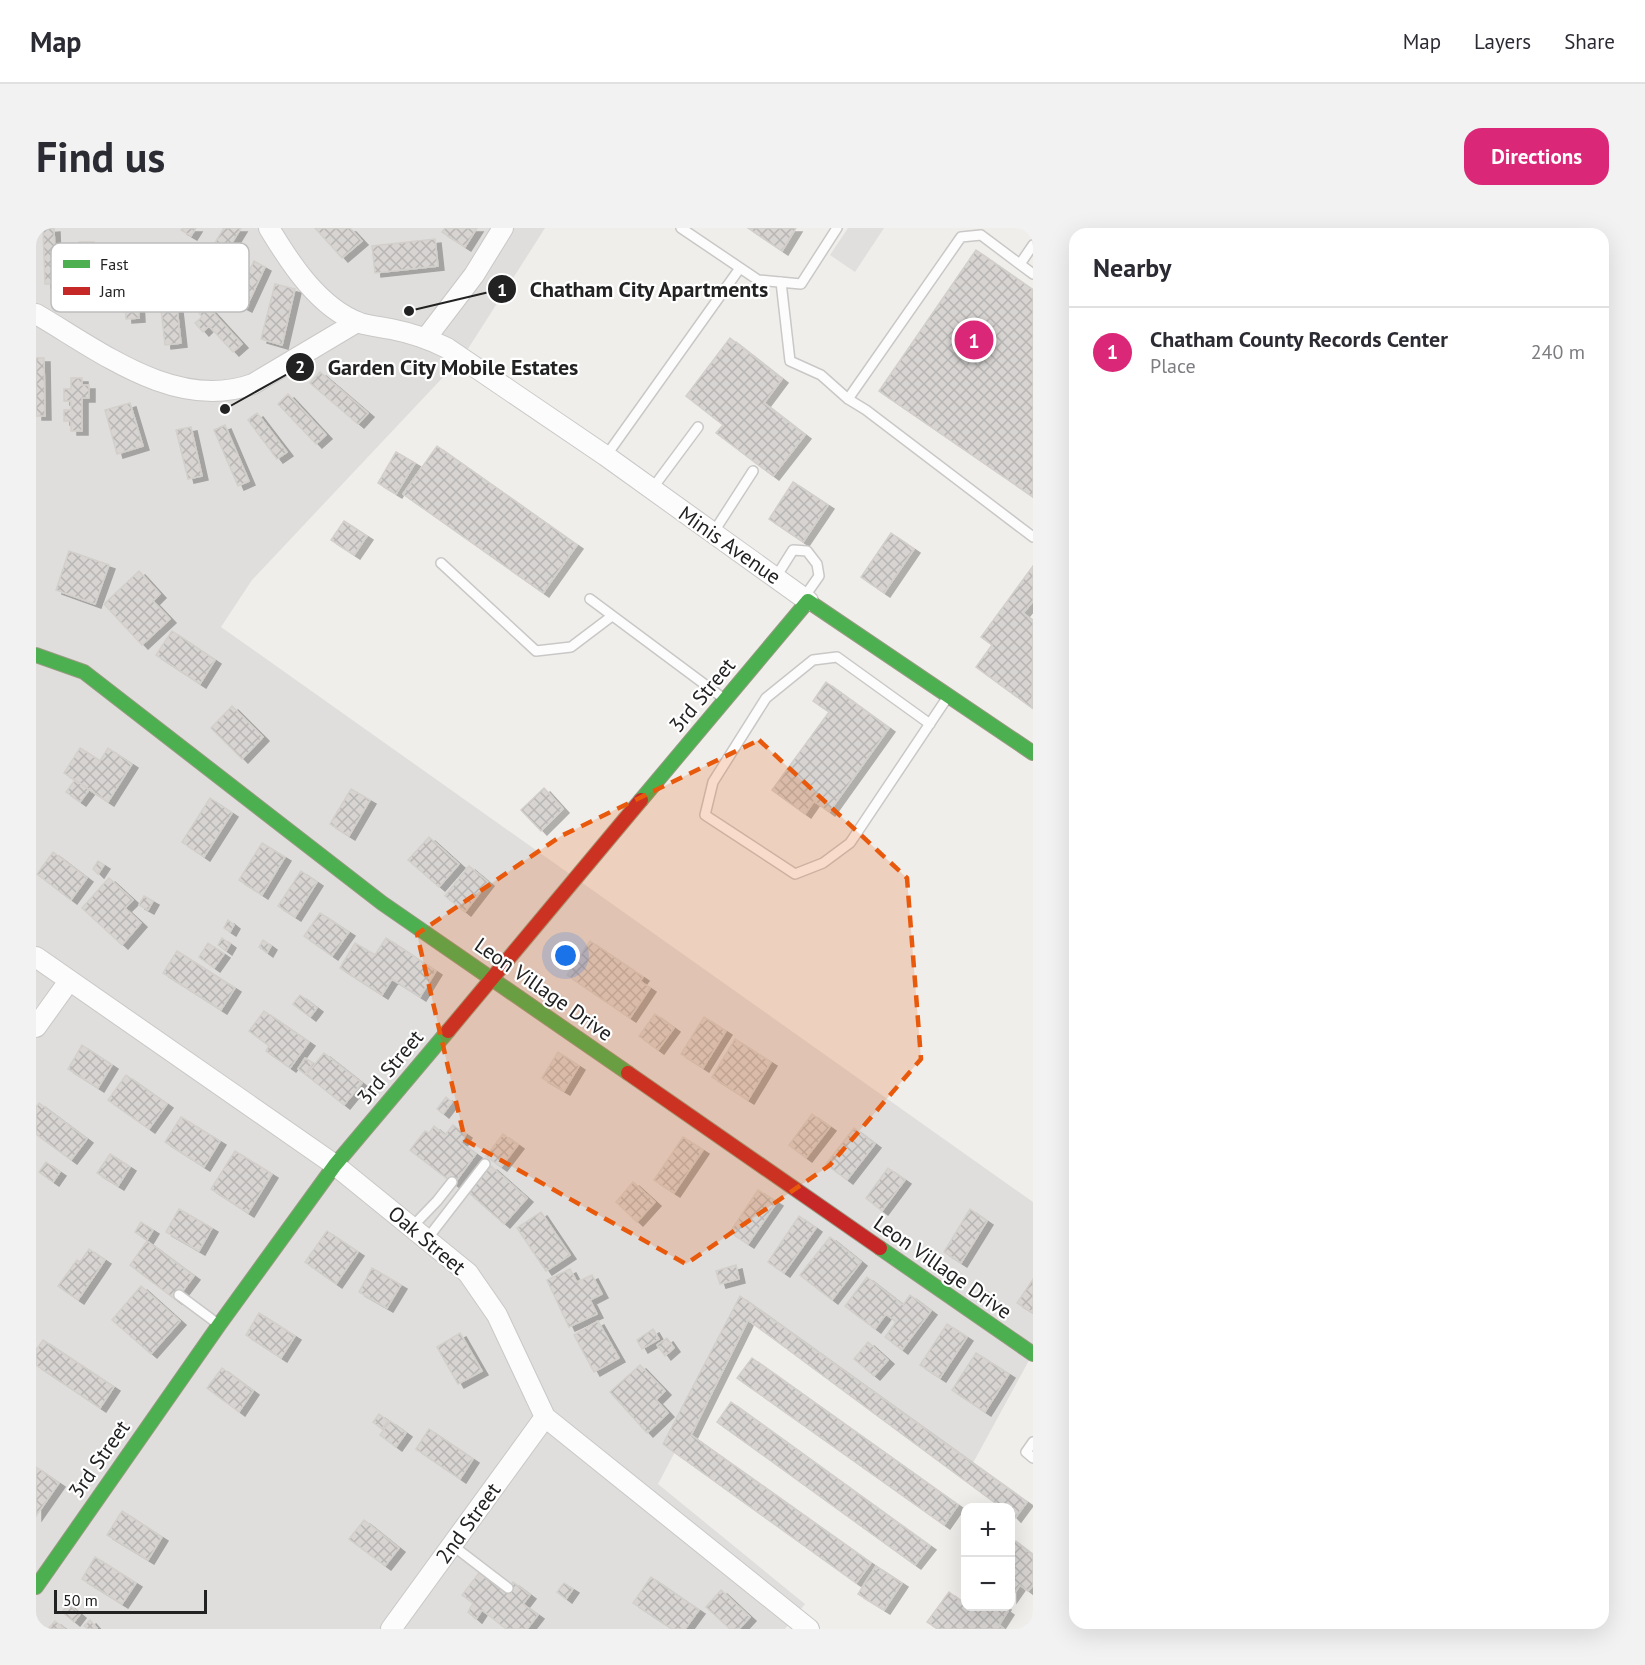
<!DOCTYPE html>
<meta charset="utf-8">
<style>
body{margin:0;font-family:"PT Sans",sans-serif;background:#f2f2f3;color:#2b2b33}
.controls{position:absolute;right:18px;bottom:18px;display:grid;overflow:hidden;border-radius:12px;box-shadow:0 6px 24px #0002}
.controls button{width:54px;height:54px;display:grid;place-items:center;padding:0;border:0;border-bottom:2px solid #e1e1e2;background:#fff;color:#2b2b33;font:30px sans-serif}
.scale{position:absolute;left:18px;bottom:15px;width:153px;box-sizing:border-box;padding-left:6px;border:3px solid #222;border-top:0;font-size:16px;line-height:21px;white-space:nowrap;color:#222;-webkit-text-stroke:4px #fff;paint-order:stroke}
.you{position:absolute;left:530px;top:728px;width:21px;height:21px;margin:-15px;border:4px solid #fff;border-radius:50%;background:#1a73e8;box-shadow:0 0 0 9px #1a73e833}
.badge{display:grid;place-items:center;width:39px;height:39px;border-radius:50%;background:#db2777;color:#fff;font-size:20px;font-weight:700}
.pin{position:absolute;translate:-50% -50%;border:3px solid #fff;box-shadow:0 2px 6px #0006}
.list{margin:0;padding:0;list-style:none}
h2{display:flex;justify-content:space-between;align-items:center;height:78px;margin:0;padding:0 24px;font-size:26px}
h2 small{font-size:20px;font-weight:400;color:#7c7c81}
.list li{display:grid;grid-template-columns:39px 1fr auto;gap:18px;align-items:center;box-sizing:border-box;height:90px;padding:0 24px;border-top:2px solid #e1e1e2}
.list b{display:block;font-size:22px;white-space:nowrap}
.list p{margin:0;font-size:20px;white-space:nowrap;color:#7c7c81}
.list em{font-size:20px;font-style:normal;color:#7c7c81}
.map{position:relative;flex:none;width:997px;height:1401px;overflow:hidden;border-radius:18px}
header{display:flex;align-items:center;gap:36px;box-sizing:border-box;height:84px;padding:0 30px;background:#fff;border-bottom:2px solid #e1e1e2}
header strong{font-size:28px}
nav{display:flex;gap:33px;margin-inline-start:auto;font-size:21px}
.intro{display:flex;align-items:center;justify-content:space-between;box-sizing:border-box;height:144px;padding:0 36px}
h1{margin:0;font-size:42px}
.button{padding:15px 27px;border-radius:18px;background:#db2777;color:#fff;font-size:21px;font-weight:700}
main{display:flex;gap:36px;padding:0 36px}
aside{flex:1;background:#fff;border-radius:18px;box-shadow:0 6px 24px #0002}
.map>svg:first-child{display:block}
.residential{fill:#dfdedc}
.parking{fill:#e0dfde}
.building{fill:url(#building-cross-hatch);stroke:#d3d0cc;stroke-width:1.5;filter:url(#shadow)}
.lines{fill:none;stroke-linecap:round;stroke-linejoin:round}
.lane-casing{stroke:#c9c8c7;stroke-width:12}
.street-casing{stroke:#c9c8c7;stroke-width:22}
.fast-casing{stroke:#999a82;stroke-width:16}
.jam-casing{stroke:#999a82;stroke-width:16}
.lane{stroke:#fdfcfc;stroke-width:9}
.street{stroke:#fdfcfc;stroke-width:20}
.fast{stroke:#4caf50;stroke-width:14}
.jam{stroke:#c62828;stroke-width:14}
.marked{fill:#e8590c;fill-opacity:0.2;stroke:#e8590c;stroke-width:4.5;stroke-dasharray:12 8;stroke-linejoin:round}
.labels{text-anchor:middle;dominant-baseline:central;stroke-width:4.5;stroke-linejoin:round;paint-order:stroke}
.street-label{font-size:21px;fill:#222;stroke:#fff}
.key{fill:#fff;stroke:#bdbdbd;stroke-width:1.5}
.key-label{font-size:16px;fill:#222}
.leader{fill:none;stroke:#222;stroke-width:2}
.callout-dot{fill:#222;stroke:#fff;stroke-width:2}
.mark-label{font-size:18px;text-anchor:middle;font-weight:bold;fill:#fff}
.callout-label{font-size:22px;text-anchor:middle;font-weight:bold;fill:#222;stroke:#fff;stroke-width:4.5;stroke-linejoin:round;paint-order:stroke}
</style>
<header>
<strong>Map</strong>
<nav><a>Map</a><a>Layers</a><a>Share</a></nav>
</header>
<div class="intro"><h1>Find us</h1><a class="button">Directions</a></div>
<main>
<div class="map">
<svg width="997" height="1401" viewBox="0 0 997 1401">
<defs>
<pattern id="building-cross-hatch" width="8" height="8" patternUnits="userSpaceOnUse" patternTransform="scale(1.5)"><rect width="8" height="8" fill="#d7d4d2"/><path d="M0 0l8 8M0 8l8-8" fill="none" stroke="#b8b6b4"/></pattern>
<filter id="shadow"><feDropShadow dx="6" dy="4" stdDeviation="0" flood-color="#0004"/></filter>
</defs>
<rect width="100%" height="100%" fill="#f0eeeb"/>
<!-- residential -->
<path class="residential" d="M 0,0 L 509,0 L 428,127 L 216,352 L 185,399 L 997,974 L 997,1125 L 931,1246 L 711,1088 L 622,1256 L 769,1376 L 749,1401 L 0,1401 Z"/>
<!-- parking -->
<path class="parking" d="M 812,0 L 848,0 L 819,44 L 794,27 Z"/>
<!-- building -->
<path class="building" d="M 18,0 L 20,56 L 9,56 L 7,1 Z
M 147,0 L 160,0 L 155,8 L 145,2 Z
M 188,0 L 205,0 L 180,41 L 168,33 Z
M 279,0 L 314,0 L 326,13 L 306,30 Z
M 409,0 L 441,0 L 429,19 L 406,4 Z
M 712,0 L 760,0 L 746,23 Z
M 399,11 L 402,38 L 339,45 L 336,18 Z
M 43,14 L 58,14 L 60,64 L 45,64 Z
M 940,22 L 997,62 L 997,269 L 843,163 Z
M 100,33 L 101,59 L 110,59 L 111,69 L 102,70 L 103,90 L 90,91 L 87,34 Z
M 218,33 L 229,39 L 210,80 L 198,74 Z
M 137,45 L 145,115 L 129,117 L 121,46 Z
M 239,56 L 259,61 L 246,117 L 225,111 Z
M 162,68 L 206,116 L 197,124 L 173,98 L 167,104 L 159,95 L 166,89 L 161,82 L 163,80 L 157,73 Z
M 694,110 L 746,151 L 728,175 L 769,207 L 737,248 L 680,205 L 687,197 L 650,168 Z
M 0,130 L 8,130 L 9,188 L 0,188 Z
M 284,144 L 332,185 L 322,196 L 274,155 Z
M 35,150 L 46,150 L 46,157 L 53,157 L 53,170 L 46,170 L 46,203 L 35,203 L 35,193 L 28,193 L 28,182 L 35,182 L 35,173 L 28,173 L 28,161 L 35,161 Z
M 252,166 L 290,207 L 280,216 L 242,176 Z
M 94,175 L 107,218 L 81,226 L 69,182 Z
M 221,185 L 251,224 L 241,231 L 212,192 Z
M 189,197 L 213,253 L 202,258 L 178,202 Z
M 155,199 L 166,248 L 152,251 L 140,202 Z
M 401,218 L 541,317 L 507,365 L 367,266 Z
M 360,224 L 379,235 L 360,266 L 342,255 Z
M 757,254 L 792,277 L 767,314 L 733,291 Z
M 308,293 L 331,308 L 318,327 L 295,312 Z
M 855,305 L 878,321 L 848,365 L 825,349 Z
M 33,323 L 73,337 L 59,376 L 20,362 Z
M 997,338 L 997,373 L 987,385 L 997,393 L 996,480 L 940,439 L 956,417 L 945,409 Z
M 103,343 L 124,366 L 117,373 L 134,391 L 106,417 L 68,376 Z
M 136,403 L 179,432 L 164,456 L 120,427 Z
M 790,454 L 853,500 L 793,584 L 778,573 L 769,586 L 736,562 L 793,484 L 777,473 Z
M 196,478 L 227,509 L 206,531 L 175,500 Z
M 44,520 L 64,533 L 72,520 L 96,536 L 72,574 L 28,545 Z
M 39,552 L 53,562 L 44,574 L 30,564 Z
M 508,560 L 527,581 L 505,603 L 485,582 Z
M 315,561 L 334,572 L 313,608 L 294,596 Z
M 174,570 L 196,585 L 168,629 L 146,614 Z
M 393,609 L 423,636 L 403,659 L 372,632 Z
M 226,615 L 249,629 L 226,667 L 203,652 Z
M 17,624 L 51,650 L 35,672 L 1,646 Z
M 62,633 L 68,637 L 62,646 L 57,641 Z
M 433,638 L 452,654 L 429,684 L 409,668 Z
M 265,643 L 281,654 L 259,689 L 242,678 Z
M 73,650 L 97,672 L 89,680 L 105,695 L 86,717 L 46,680 Z
M 108,668 L 117,673 L 112,682 L 103,677 Z
M 284,685 L 313,704 L 296,728 L 268,708 Z
M 192,692 L 198,697 L 194,704 L 188,700 Z
M 186,710 L 194,716 L 190,723 L 182,717 Z
M 350,710 L 400,743 L 384,769 L 356,751 L 346,767 L 304,740 L 319,715 L 339,727 Z
M 227,712 L 235,718 L 231,725 L 223,719 Z
M 554,713 L 607,749 L 604,753 L 614,760 L 594,790 L 531,747 Z
M 172,715 L 188,726 L 178,740 L 163,729 Z
M 141,723 L 199,760 L 185,782 L 127,745 Z
M 264,767 L 281,780 L 274,789 L 257,776 Z
M 228,783 L 273,814 L 254,840 L 230,823 L 233,818 L 213,803 Z
M 619,786 L 638,800 L 622,822 L 603,808 Z
M 668,789 L 690,803 L 667,840 L 645,826 Z
M 699,811 L 735,834 L 712,872 L 676,849 Z
M 46,817 L 76,837 L 62,860 L 32,841 Z
M 522,824 L 543,838 L 528,863 L 506,850 Z
M 288,825 L 326,855 L 308,877 L 270,847 Z
M 269,830 L 277,835 L 269,846 L 262,841 Z
M 90,847 L 131,876 L 113,901 L 72,872 Z
M 410,869 L 416,874 L 407,886 L 401,881 Z
M 3,875 L 51,911 L 35,932 L 0,906 L 0,879 Z
M 776,886 L 794,899 L 770,930 L 753,917 Z
M 145,889 L 184,913 L 168,939 L 129,914 Z
M 417,897 L 430,906 L 425,915 L 440,926 L 418,956 L 374,922 L 389,903 L 393,905 L 398,898 L 409,907 Z
M 818,900 L 839,916 L 811,952 L 790,936 Z
M 467,906 L 482,917 L 465,939 L 450,928 Z
M 647,909 L 667,922 L 638,965 L 618,952 Z
M 199,923 L 236,946 L 212,985 L 175,961 Z
M 74,926 L 94,939 L 82,958 L 61,945 Z
M 10,934 L 24,944 L 17,954 L 3,944 Z
M 455,938 L 491,970 L 468,996 L 432,964 Z
M 852,940 L 869,952 L 846,983 L 830,970 Z
M 597,954 L 619,974 L 601,994 L 580,974 Z
M 722,962 L 741,974 L 712,1016 L 694,1004 Z
M 143,981 L 176,1000 L 163,1023 L 130,1004 Z
M 934,981 L 951,993 L 925,1035 L 908,1024 Z
M 505,984 L 534,1027 L 510,1043 L 481,1000 Z
M 763,988 L 780,1000 L 748,1045 L 732,1034 Z
M 105,994 L 117,1002 L 111,1012 L 99,1004 Z
M 291,1003 L 322,1024 L 300,1056 L 269,1034 Z
M 794,1009 L 825,1034 L 796,1072 L 764,1047 Z
M 111,1013 L 158,1048 L 140,1072 L 94,1037 Z
M 53,1021 L 69,1032 L 42,1072 L 22,1058 L 41,1032 L 44,1034 Z
M 700,1037 L 703,1051 L 684,1056 L 680,1043 Z
M 336,1040 L 365,1057 L 351,1080 L 323,1064 Z
M 534,1041 L 541,1054 L 556,1047 L 566,1066 L 554,1072 L 561,1086 L 533,1099 L 511,1052 Z
M 831,1049 L 867,1077 L 874,1067 L 895,1083 L 866,1122 L 849,1109 L 860,1094 L 850,1086 L 839,1101 L 809,1078 Z
M 997,1051 L 997,1085 L 981,1075 Z
M 105,1058 L 144,1093 L 115,1126 L 76,1092 Z
M 704,1068 L 991,1274 L 979,1290 L 975,1286 L 975,1280 L 966,1280 L 712,1092 L 655,1207 L 835,1335 L 820,1355 L 627,1216 Z
M 223,1085 L 259,1108 L 245,1130 L 210,1107 Z
M 562,1093 L 583,1130 L 558,1144 L 538,1107 Z
M 911,1096 L 931,1109 L 904,1150 L 884,1137 Z
M 617,1101 L 623,1111 L 606,1121 L 601,1112 Z
M 424,1105 L 446,1143 L 422,1156 L 401,1119 Z
M 631,1110 L 638,1120 L 629,1128 L 621,1117 Z
M 7,1112 L 78,1159 L 64,1180 L 0,1137 L 0,1122 Z
M 832,1114 L 852,1132 L 838,1148 L 818,1131 Z
M 940,1125 L 973,1146 L 949,1184 L 916,1162 Z
M 716,1130 L 922,1277 L 908,1297 L 701,1150 Z
M 604,1137 L 629,1163 L 620,1172 L 632,1185 L 611,1205 L 574,1164 Z
M 186,1140 L 217,1163 L 203,1184 L 171,1160 Z
M 695,1174 L 894,1318 L 879,1337 L 681,1194 Z
M 343,1186 L 352,1193 L 346,1201 L 337,1194 Z
M 354,1193 L 370,1205 L 360,1219 L 344,1207 Z
M 393,1201 L 437,1231 L 424,1251 L 380,1221 Z
M 0,1239 L 23,1255 L 0,1288 Z
M 86,1283 L 126,1309 L 112,1332 L 71,1307 Z
M 328,1292 L 363,1320 L 349,1338 L 313,1311 Z
M 975,1310 L 997,1327 L 997,1357 L 992,1363 L 984,1357 L 975,1370 Z
M 59,1329 L 100,1355 L 86,1376 L 46,1351 Z
M 840,1338 L 866,1355 L 848,1382 L 822,1366 Z
M 443,1345 L 470,1364 L 477,1354 L 494,1367 L 487,1376 L 502,1387 L 491,1401 L 470,1401 L 446,1382 L 440,1391 L 432,1384 L 437,1375 L 426,1367 Z
M 615,1349 L 663,1382 L 649,1401 L 636,1401 L 597,1375 Z
M 528,1355 L 537,1361 L 530,1371 L 521,1364 Z
M 685,1362 L 714,1389 L 703,1401 L 694,1401 L 670,1379 Z
M 913,1364 L 926,1374 L 930,1369 L 930,1378 L 969,1378 L 968,1380 L 972,1383 L 963,1397 L 968,1401 L 902,1401 L 891,1394 Z
M 32,1376 L 44,1386 L 38,1394 L 26,1384 Z
M 54,1392 L 61,1400 L 61,1401 L 52,1401 L 48,1398 Z
M 19,1393 L 29,1401 L 12,1401 Z"/>
<g class="lines">
<!-- lane casing -->
<g class="lane-casing">
<path id="lane" d="M 645,0 L 722,52 L 765,56 L 801,0
M 984,36 L 997,17
M 997,46 L 945,7 L 925,9 L 812,171 L 830,182 L 997,309
M 745,54 L 754,133 L 785,147 L 812,171
M 570,228 L 704,40
M 616,261 L 662,199
M 677,305 L 717,243
M 405,335 L 500,423 L 535,419 L 576,388
M 740,349 L 757,322 L 771,323 L 781,336 L 783,348 L 769,368
M 554,371 L 687,470
M 894,496 L 801,429 L 777,432 L 730,470 L 677,554 L 669,587 L 759,646 L 787,635 L 814,615 L 911,470
M 376,999 L 401,973 L 416,954
M 391,1011 L 449,936
M 143,1067 L 182,1096
M 997,1214 L 990,1224 L 997,1230
M 416,1317 L 472,1360"/>
</g>
<!-- street casing -->
<g class="street-casing">
<path id="street" d="M 233,0 C 254,35 283,80 324,95 C 334,98 344,99 355,101 C 375,105 393,111 411,120 L 570,228 L 772,373
M 0,86 C 64,123 140,184 217,156 L 321,94
M 390,110 L 438,47 L 467,0
M 0,729 L 299,937 L 432,1045 L 461,1087 L 509,1189 L 773,1401
M 0,799 L 33,753
M 355,1401 L 509,1189"/>
</g>
<!-- fast casing -->
<g class="fast-casing">
<path id="fast" d="M 0,427 L 48,444 L 346,675 L 592,845
M 605,572 L 772,373 L 997,525
M 844,1020 L 997,1126
M 0,1359 L 183,1097 L 299,937 L 412,803"/>
</g>
<!-- jam casing -->
<g class="jam-casing">
<path id="jam" d="M 412,803 L 605,572
M 592,845 L 844,1020"/>
</g>
<!-- lane -->
<use href="#lane" class="lane"/>
<!-- street -->
<use href="#street" class="street"/>
<!-- fast -->
<use href="#fast" class="fast"/>
<!-- jam -->
<use href="#jam" class="jam"/>
</g>
<!-- marked area -->
<path class="marked" d="M 723,512 L 871,650 L 885,831 L 794,937 L 650,1036 L 429,912 L 381,706 L 525,608 Z"/>
<g class="labels">
<!-- street labels -->
<g class="street-label">
<text transform="translate(694 317) rotate(35)">Minis Avenue</text>
<text transform="translate(666 467) rotate(-50)">3rd Street</text>
<text transform="translate(508 761) rotate(35)">Leon Village Drive</text>
<text transform="translate(354 839) rotate(-50)">3rd Street</text>
<text transform="translate(391 1012) rotate(40)">Oak Street</text>
<text transform="translate(907 1039) rotate(35)">Leon Village Drive</text>
<text transform="translate(63 1231) rotate(-55)">3rd Street</text>
<text transform="translate(432 1295) rotate(-54)">2nd Street</text>
</g>
</g>
<!-- legend -->
<rect x="15" y="15" width="198" height="69" rx="9" class="key"/>
<rect x="27" y="32" width="27" height="8" fill="#4caf50"/>
<rect x="27" y="59" width="27" height="8" fill="#c62828"/>
<g class="key-label">
<text x="64" y="42">Fast</text>
<text x="64" y="69">Jam</text>
</g>
<!-- callouts -->
<path class="leader" d="M373 83L466 61M189 181L264 139"/>
<g class="callout-dot">
<circle cx="373" cy="83" r="6"/>
<circle cx="189" cy="181" r="6"/>
<circle cx="466" cy="61" r="15"/>
<circle cx="264" cy="139" r="15"/>
</g>
<g class="mark-label">
<text x="466" y="68">1</text>
<text x="264" y="145">2</text>
</g>
<g class="callout-label">
<text x="613" y="69">Chatham City Apartments</text>
<text x="417" y="147">Garden City Mobile Estates</text>
</g>
</svg>
<div class="controls">
<button>+</button>
<button>−</button>
</div>
<div class="scale">50 m</div>
<div class="you"></div>
<div class="pin badge" style="left:938px;top:112px">1</div>
</div>
<aside>
<h2>Nearby<small></small></h2>
<ul class="list">
<li><span class="badge">1</span><div><b>Chatham County Records Center</b><p>Place</p></div><em>240 m</em></li>
</ul>
</aside>
</main>
